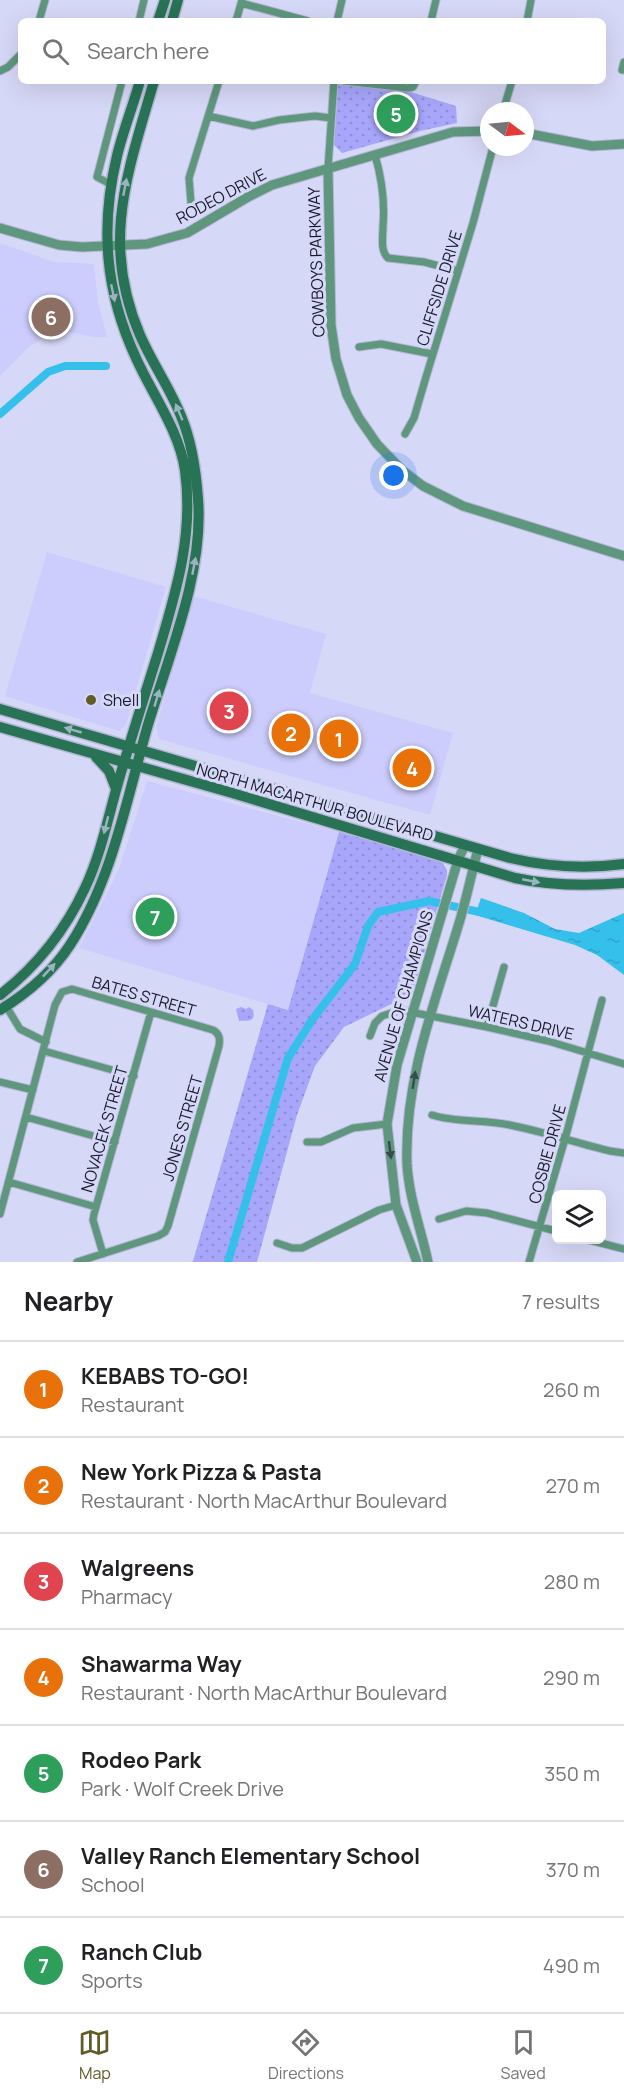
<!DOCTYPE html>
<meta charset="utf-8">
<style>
body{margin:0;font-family:Manrope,sans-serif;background:#f6f6f6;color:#202124}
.controls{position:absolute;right:18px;bottom:18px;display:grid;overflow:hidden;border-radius:9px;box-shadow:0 6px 24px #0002}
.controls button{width:54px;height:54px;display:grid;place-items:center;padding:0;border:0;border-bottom:2px solid #e0e0e0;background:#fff;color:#202124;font:30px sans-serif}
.compass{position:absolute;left:480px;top:102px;width:54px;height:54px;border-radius:50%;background:#fff;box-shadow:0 6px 24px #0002;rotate:106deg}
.you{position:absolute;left:394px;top:476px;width:21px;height:21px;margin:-15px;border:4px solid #fff;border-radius:50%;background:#1a73e8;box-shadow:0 0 0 9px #1a73e833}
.badge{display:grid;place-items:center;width:39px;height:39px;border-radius:50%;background:#605b27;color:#fff;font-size:20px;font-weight:700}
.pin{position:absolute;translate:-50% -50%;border:3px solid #fff;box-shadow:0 2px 6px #0006}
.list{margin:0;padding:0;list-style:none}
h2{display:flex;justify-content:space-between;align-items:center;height:78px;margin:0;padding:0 24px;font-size:26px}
h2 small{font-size:20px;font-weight:400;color:#757577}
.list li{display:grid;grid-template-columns:39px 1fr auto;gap:18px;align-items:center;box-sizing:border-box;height:96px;padding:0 24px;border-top:2px solid #e0e0e0}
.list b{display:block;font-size:22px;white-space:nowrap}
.list p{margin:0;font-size:20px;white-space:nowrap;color:#757577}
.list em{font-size:20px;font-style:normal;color:#757577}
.icon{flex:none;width:33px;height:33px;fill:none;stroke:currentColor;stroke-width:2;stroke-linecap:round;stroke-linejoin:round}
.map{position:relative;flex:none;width:624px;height:1262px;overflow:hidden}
.search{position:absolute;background:#fff;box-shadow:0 6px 24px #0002;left:18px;right:18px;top:18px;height:66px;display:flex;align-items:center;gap:15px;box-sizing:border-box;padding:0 21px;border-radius:9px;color:#757577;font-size:22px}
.sheet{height:750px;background:#fff}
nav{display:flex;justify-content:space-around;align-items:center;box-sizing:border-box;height:84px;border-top:2px solid #e0e0e0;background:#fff;font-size:16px;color:#757577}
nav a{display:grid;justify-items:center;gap:3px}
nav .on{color:#605b27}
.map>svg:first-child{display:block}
.built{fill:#cccdfc}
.grass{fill:url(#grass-dots)}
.water{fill:url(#water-ripples)}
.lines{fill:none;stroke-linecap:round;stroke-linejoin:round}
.canal{stroke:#35c0eb;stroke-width:8}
.minor-casing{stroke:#b4b6d2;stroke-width:9}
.tertiary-casing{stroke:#b4b6d2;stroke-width:11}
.secondary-casing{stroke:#b4b6d2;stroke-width:13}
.minor{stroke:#5e977d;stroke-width:7}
.tertiary{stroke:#5e977d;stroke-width:9}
.secondary{stroke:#287255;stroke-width:10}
.oneway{fill:#99b4be}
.oneway2{fill:#354b4c}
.poi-dot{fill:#605b27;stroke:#d6d8f7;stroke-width:2}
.labels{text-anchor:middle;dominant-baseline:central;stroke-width:6;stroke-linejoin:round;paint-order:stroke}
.street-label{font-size:16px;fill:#1a192c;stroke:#d6d8f7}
.poi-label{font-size:16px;fill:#1a192c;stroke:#d6d8f7;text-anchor:start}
</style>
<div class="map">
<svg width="624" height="1262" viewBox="0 0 624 1262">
<defs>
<pattern id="grass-dots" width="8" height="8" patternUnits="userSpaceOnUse" patternTransform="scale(1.5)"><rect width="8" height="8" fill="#a7a6fb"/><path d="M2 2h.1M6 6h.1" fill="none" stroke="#8f8ed7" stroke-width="1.8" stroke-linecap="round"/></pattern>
<pattern id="water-ripples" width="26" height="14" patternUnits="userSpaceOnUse" patternTransform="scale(1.5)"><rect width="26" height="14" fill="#35c0eb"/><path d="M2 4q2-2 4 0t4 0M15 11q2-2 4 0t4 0" fill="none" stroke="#2ea4ca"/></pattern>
</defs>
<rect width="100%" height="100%" fill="#d6d8f7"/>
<!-- built -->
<path class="built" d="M 0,243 L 54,262 L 94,264 L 98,303 L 107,337 L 94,337 L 65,331 L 50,333 L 29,347 L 0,376 Z
M 47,552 L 166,587 L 126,725 L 119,731 L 5,696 Z
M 193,596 L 326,634 L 310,693 L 453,733 L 430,815 L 159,739 L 156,727 Z
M 147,781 L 339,832 L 288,1010 L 79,948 L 119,869 Z"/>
<!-- grass -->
<path class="grass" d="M 338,84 L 401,89 L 456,106 L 457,123 L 420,131 L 342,153 L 334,145 Z
M 339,832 L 441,860 L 447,870 L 447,875 L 412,994 L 344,1027 L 315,1066 L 297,1115 L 257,1262 L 191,1262 L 193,1261 L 268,1004 L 288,1010 Z
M 241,1007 L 246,1009 L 249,1007 L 253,1010 C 256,1023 248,1020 239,1021 L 236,1009 Z"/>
<!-- water -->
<path class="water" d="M 481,898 L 524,913 L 555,929 L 579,933 L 624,913 L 624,975 L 597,955 L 575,945 L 475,915 Z"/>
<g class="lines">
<!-- canal -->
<path class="canal" d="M 0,414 L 48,372 L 65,366 L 106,366
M 228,1262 L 288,1058 L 312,1020 L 355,964 L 368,926 L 378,912 L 429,901 L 484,913"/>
<!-- minor casing -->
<g class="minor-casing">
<path id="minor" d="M 241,3 L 308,21
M 39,21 L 45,0
M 139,21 L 144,0
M 236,21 L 242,0
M 337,21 L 342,0
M 431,21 L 436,0
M 527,21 L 531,0
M 624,62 L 622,70 L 624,70
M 0,71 L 8,67 L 21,54
M 344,81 L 408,88 L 413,87 L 416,81
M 503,111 L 512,81
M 208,116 L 253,126 L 279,120 L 315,116 L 331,118
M 375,155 C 382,179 385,202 383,226 C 383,237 380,251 388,258 L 424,262 L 458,271
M 328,168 L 334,81
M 112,185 L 97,177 L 122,81
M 191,203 L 189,178 L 219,81
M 359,347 L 381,344 L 432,354
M 405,434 L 414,418 L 426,377 L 473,223 L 493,147
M 6,1006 L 20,1029 L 46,1042
M 487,1027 L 504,967
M 370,1036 L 375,1023 L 382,1016 L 400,1010 L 487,1027 L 548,1041 L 624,1064
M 44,1051 L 134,1076
M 0,1082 L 33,1090
M 432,1115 C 456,1123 484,1119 510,1125 C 544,1132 577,1143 610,1151 L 624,1153
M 26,1117 L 115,1142
M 307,1142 L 321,1142 L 353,1128 L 387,1124
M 9,1182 L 96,1207
M 0,1214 L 55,1005 L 62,992 L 72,989 L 213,1030 C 220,1034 220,1039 219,1046 L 168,1226 L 165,1232 L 158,1236 L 77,1262
M 439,1219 L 466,1211 L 487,1213 L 556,1231
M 589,1240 L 624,1249
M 277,1243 L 292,1248 L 302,1248 L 379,1210 L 396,1205
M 103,1254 L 93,1220 L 94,1214 L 151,1012
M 529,1262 L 565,1139 L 602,1000"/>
</g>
<!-- tertiary casing -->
<g class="tertiary-casing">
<path id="tertiary" d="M 525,133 L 592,146 L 624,144
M 328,168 L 331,325 L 336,359 L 347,395 L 359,418 L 377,444 L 402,470 L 423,486 L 463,506 L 624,556
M 0,228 L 59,245 L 82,247 L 147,244 L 187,233 L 248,197 L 272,185 L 453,132 L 489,131
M 417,1262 L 396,1205 L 387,1124 L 397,1065 L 458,860 L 465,845
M 428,1262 C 421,1229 409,1198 407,1164 C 404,1078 436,1000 460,920 C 467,896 472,872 478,849"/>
</g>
<!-- secondary casing -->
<g class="secondary-casing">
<path id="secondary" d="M 158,21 L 165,0
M 172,21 L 178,0
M 0,709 L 510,858 C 548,867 586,869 624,864
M 0,727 L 229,792 L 515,878 C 552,886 587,886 624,883
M 96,757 L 109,771 L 116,789
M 0,995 C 37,966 65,931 85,888 C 103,850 110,807 123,766 C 134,729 146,691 158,653 C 176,592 194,535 185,470 C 179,430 152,394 136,358 C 105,291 100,227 117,156 C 123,131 133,106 140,81
M 0,1010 C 26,994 53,971 70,945 C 112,880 126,802 147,728 C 168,657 204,574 198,499 C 196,471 192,442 181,416 C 170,388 152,363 140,335 C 100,242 128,172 154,81"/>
</g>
<!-- minor -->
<use href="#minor" class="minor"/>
<!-- tertiary -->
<use href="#tertiary" class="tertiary"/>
<!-- secondary -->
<use href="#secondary" class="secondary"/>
</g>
<!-- one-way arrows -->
<defs><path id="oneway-solid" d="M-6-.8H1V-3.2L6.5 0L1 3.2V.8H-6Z" transform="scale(1.5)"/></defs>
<g class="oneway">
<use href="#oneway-solid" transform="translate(125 187) rotate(-79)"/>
<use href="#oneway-solid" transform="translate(113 293) rotate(78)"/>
<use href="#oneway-solid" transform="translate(179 412) rotate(-113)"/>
<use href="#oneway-solid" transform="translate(194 566) rotate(-79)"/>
<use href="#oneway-solid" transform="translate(157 698) rotate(-73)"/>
<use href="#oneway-solid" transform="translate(73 730) rotate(-164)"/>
<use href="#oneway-solid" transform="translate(106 825) rotate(104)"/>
<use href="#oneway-solid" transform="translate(531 881) rotate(11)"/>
<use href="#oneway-solid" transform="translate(49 970) rotate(-47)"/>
</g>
<g class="oneway2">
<use href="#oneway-solid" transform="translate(414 1080) rotate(-81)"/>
<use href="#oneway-solid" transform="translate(390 1150) rotate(83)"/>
</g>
<!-- markers -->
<circle class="poi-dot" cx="91" cy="700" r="6"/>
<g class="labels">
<!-- street labels -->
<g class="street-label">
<text transform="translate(221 196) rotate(-28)">RODEO DRIVE</text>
<text transform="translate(316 262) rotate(-92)">COWBOYS PARKWAY</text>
<text transform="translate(439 288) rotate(-73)">CLIFFSIDE DRIVE</text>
<text transform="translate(315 802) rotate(16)">NORTH MACARTHUR BOULEVARD</text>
<text transform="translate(144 996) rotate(16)">BATES STREET</text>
<text transform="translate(403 996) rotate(-74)">AVENUE OF CHAMPIONS</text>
<text transform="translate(521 1022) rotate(13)">WATERS DRIVE</text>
<text transform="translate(182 1128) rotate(-74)">JONES STREET</text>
<text transform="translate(104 1129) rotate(-74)">NOVACEK STREET</text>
<text transform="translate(547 1154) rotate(-75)">COSBIE DRIVE</text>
</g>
<!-- poi labels -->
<g class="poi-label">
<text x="103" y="700">Shell</text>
</g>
</g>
</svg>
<div class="controls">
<button><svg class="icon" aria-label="layers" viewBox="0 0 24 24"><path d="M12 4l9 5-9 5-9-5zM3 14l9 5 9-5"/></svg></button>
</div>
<svg class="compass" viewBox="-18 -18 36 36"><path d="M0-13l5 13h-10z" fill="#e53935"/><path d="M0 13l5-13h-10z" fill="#757577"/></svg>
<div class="you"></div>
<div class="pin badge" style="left:339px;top:739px;background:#e8710a">1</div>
<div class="pin badge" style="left:291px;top:733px;background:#e8710a">2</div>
<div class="pin badge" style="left:229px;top:711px;background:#e0444e">3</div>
<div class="pin badge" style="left:412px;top:768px;background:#e8710a">4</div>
<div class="pin badge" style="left:396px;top:114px;background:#2e9e5b">5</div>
<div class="pin badge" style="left:51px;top:317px;background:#8d6e63">6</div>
<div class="pin badge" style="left:155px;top:917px;background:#2e9e5b">7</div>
<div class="search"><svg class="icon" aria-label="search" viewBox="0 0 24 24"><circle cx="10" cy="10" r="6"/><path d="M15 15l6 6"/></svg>Search here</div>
</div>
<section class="sheet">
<h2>Nearby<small>7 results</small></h2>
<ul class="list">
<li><span class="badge" style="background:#e8710a">1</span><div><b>KEBABS TO-GO!</b><p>Restaurant</p></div><em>260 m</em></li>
<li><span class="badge" style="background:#e8710a">2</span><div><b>New York Pizza &amp; Pasta</b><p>Restaurant · North MacArthur Boulevard</p></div><em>270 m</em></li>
<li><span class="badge" style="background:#e0444e">3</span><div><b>Walgreens</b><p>Pharmacy</p></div><em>280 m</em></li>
<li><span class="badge" style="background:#e8710a">4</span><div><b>Shawarma Way</b><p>Restaurant · North MacArthur Boulevard</p></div><em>290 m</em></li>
<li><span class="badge" style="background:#2e9e5b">5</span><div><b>Rodeo Park</b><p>Park · Wolf Creek Drive</p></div><em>350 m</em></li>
<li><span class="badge" style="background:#8d6e63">6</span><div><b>Valley Ranch Elementary School</b><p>School</p></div><em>370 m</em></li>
<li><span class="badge" style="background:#2e9e5b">7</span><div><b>Ranch Club</b><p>Sports</p></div><em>490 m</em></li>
</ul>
</section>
<nav>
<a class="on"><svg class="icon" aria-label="map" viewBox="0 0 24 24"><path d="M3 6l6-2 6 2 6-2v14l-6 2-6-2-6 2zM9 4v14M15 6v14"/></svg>Map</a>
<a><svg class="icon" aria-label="directions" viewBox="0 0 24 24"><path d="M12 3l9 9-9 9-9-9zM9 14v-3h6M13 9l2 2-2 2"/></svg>Directions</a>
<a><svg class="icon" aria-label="saved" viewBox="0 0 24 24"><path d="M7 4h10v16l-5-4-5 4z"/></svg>Saved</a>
</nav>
